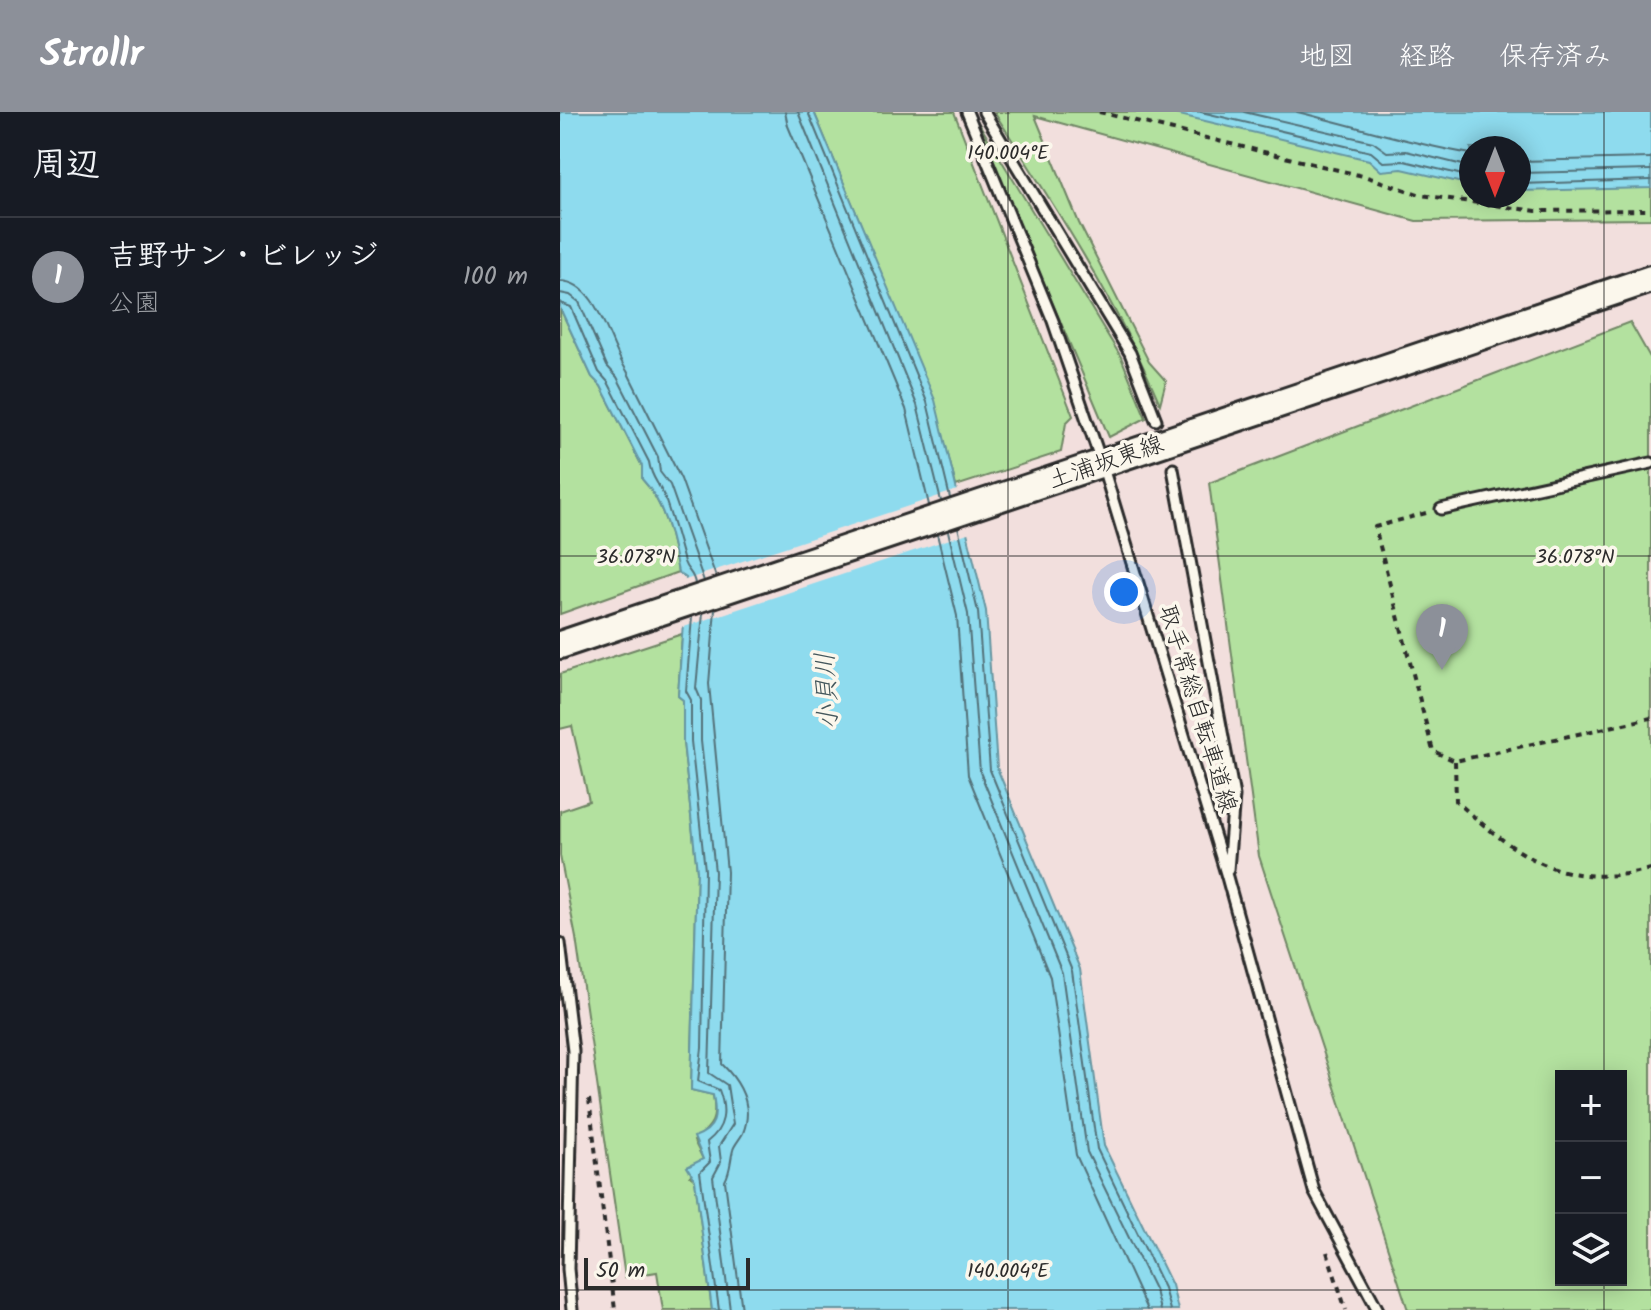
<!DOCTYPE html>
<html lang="ja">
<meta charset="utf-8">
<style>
body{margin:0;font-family:Kalam,"Klee One",sans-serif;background:#20242c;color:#f1f3f6}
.controls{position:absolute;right:24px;bottom:24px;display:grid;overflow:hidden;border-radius:0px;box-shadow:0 4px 20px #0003}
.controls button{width:72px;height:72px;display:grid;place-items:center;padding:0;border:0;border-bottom:2px solid #363941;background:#171b24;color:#f1f3f6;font:40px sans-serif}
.compass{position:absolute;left:899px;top:24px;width:72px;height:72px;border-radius:50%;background:#171b24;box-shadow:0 4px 20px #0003;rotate:180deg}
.scale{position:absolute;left:24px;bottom:20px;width:166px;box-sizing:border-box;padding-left:8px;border:4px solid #2b2b2b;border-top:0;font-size:22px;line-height:28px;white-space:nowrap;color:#2b2b2b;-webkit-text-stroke:6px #fbf7ec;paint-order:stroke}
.you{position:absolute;left:564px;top:480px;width:28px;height:28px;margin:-20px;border:6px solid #fff;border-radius:50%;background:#1a73e8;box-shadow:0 0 0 12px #1a73e833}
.badge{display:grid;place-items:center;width:52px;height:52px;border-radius:50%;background:#8c9099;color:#fff;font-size:26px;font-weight:700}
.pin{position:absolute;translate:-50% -66px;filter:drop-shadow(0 2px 4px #0008)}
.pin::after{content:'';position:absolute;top:42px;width:28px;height:24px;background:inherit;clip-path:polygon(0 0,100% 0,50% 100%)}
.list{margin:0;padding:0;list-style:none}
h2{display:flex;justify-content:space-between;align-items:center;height:104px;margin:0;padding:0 32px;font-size:34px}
h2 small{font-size:26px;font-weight:400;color:#9ea1a6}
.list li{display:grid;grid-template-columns:52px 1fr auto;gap:24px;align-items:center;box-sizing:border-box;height:120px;padding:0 32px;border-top:2px solid #363941}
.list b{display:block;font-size:30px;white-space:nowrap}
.list p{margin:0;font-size:26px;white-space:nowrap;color:#9ea1a6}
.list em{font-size:26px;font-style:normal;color:#9ea1a6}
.icon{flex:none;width:44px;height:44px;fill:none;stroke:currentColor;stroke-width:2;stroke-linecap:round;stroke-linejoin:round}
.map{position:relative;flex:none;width:1091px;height:1198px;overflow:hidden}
header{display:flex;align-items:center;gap:48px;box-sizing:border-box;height:112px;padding:0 40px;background:#8c9099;color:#fff}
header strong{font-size:38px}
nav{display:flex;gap:44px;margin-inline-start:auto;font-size:28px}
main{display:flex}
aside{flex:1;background:#171b24}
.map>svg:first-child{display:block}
.green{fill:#b3e19f;stroke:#6f8665;stroke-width:2;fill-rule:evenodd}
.water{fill:#8edbee;stroke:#6695a0;stroke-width:2}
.pier{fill:#f2dfdd}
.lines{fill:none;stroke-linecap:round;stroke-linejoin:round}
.shore{stroke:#537179;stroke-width:2}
.service-casing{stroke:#2b2b2b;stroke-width:15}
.secondary-casing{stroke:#2b2b2b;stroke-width:32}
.path{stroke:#2b2b2b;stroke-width:4;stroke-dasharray:6 6;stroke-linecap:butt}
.service{stroke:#fbf7ec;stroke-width:9}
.secondary{stroke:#fbf7ec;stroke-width:26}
.ticks{fill:none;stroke:#2b2b2b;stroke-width:2;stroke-opacity:0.45}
.labels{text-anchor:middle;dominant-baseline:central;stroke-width:7;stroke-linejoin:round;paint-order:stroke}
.street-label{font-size:24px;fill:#2b2b2b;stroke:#fbf7ec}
.water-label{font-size:26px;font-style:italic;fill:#44575c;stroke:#fbf7ec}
.ticks-label{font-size:20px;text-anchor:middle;fill:#2b2b2b;stroke:#fbf7ec;stroke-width:7;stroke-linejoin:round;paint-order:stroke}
</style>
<header>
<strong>Strollr</strong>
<nav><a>地図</a><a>経路</a><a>保存済み</a></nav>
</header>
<main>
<aside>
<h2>周辺<small></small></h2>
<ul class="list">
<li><span class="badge">1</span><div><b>吉野サン・ビレッジ</b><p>公園</p></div><em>100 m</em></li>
</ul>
</aside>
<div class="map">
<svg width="1091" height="1198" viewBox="0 0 1091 1198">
<rect width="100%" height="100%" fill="#f2dfdd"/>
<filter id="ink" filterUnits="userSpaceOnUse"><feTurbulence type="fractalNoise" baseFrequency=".0125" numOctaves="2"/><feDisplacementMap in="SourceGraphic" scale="16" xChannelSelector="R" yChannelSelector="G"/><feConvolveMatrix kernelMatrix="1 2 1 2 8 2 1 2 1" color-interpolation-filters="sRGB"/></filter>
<g filter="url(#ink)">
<!-- green -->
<path class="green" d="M 254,0 L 394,0 L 513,304 L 506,311 L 501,340 L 396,374 L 374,288 Z
M 412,0 L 561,245 L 586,306 L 549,325 Z
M 434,0 L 1091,0 L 1091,107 L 856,109 L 475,4 L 519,111 L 589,250 L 606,269 L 600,292 C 556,189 495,94 434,0 ZM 911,36 L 959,36 L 959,84 L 911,84 Z
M 0,196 L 32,265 L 41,274 L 82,354 L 82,367 C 105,391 112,428 118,460 L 0,502 Z
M 1070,210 L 1091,247 L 1091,1198 L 848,1198 L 699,744 L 649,371 ZM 1001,964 L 1061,964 L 1061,1168 L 1001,1168 Z
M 122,522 L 118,584 L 123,588 L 123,630 L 137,759 L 131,978 L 153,983 C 157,1008 153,1013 134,1029 L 143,1047 L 130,1064 L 135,1067 L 152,1198 L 103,1198 L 97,1160 L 65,1165 L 16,826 L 0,744 L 0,699 L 29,689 L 12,614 L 0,617 L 0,562 Z"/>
<!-- water -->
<path class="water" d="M 0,0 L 254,0 L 375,288 L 426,499 L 437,656 L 520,857 L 544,1034 L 612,1173 L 618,1198 L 152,1198 L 135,1068 L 127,1055 L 143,1047 L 134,1025 C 157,1017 157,1004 153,983 L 131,978 L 137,759 L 123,630 L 123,588 L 118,584 L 126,466 L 118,460 C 112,428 105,391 82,367 L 82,354 L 41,274 L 32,265 L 0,196 Z
M 607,0 L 1091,0 L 1091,76 L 959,79 L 959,36 L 911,36 L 911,73 L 842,57 L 821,59 L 809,48 Z"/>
<!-- pier -->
<path class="pier" d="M 400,377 L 411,420 L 118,517 L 122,469 Z"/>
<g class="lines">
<!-- shore -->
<path class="shore" d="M 225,0 L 228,14 L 346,297 L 369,393
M 238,0 L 357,293 L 381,389
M 248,0 L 367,290 L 390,386
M 641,0 L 811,40 L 823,50 L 844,49 L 911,65
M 684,0 L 813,30 L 827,40 L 846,39 L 911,55
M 737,0 C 796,14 851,32 911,42
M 959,49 L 1091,46
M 959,61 L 1091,58
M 959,72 L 1091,68
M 0,169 C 39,170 48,232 67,259 L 121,367 L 156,465
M 0,181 L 10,183 L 19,190 L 47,254 L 57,265 L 98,345 L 100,360 L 110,373 L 144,469
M 0,191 L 11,195 L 39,260 L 48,270 L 89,350 C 91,365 98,370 104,384 C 112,406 118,428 124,450 C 127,459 134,461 135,472
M 398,415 L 418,500 L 430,658 L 512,859 L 537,1037 L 604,1176 L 610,1198
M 388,419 L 408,502 L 420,660 L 502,861 L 527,1040 L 595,1179 L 600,1198
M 377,422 L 397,504 L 408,663 L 490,865 L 516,1043 L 587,1198
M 155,497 L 149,572 L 167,760 L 162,952 C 180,970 194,994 183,1021 C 180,1027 174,1033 173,1038 C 170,1049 171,1058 165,1069 L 182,1198
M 143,501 L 136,576 L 141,588 L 141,629 L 155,760 L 149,961 L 167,973 L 173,1012 L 159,1034 L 161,1050 L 153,1065 L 170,1198
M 132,505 L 126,579 L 131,588 L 131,629 L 145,758 L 142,936 L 138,969 L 159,978 C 167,999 165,1016 147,1030 L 150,1050 L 140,1060 L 159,1198"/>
<!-- service casing -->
<g class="service-casing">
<path id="service" d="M 407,0 L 493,209 L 542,352 L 667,765 L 754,1079 L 818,1198
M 424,0 L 570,241 L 596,308
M 613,357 L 674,684 L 668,758
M 881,397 L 1091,351
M 0,831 L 13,939 L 8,1157 L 12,1198"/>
</g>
<!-- secondary casing -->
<g class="secondary-casing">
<path id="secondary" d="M 0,533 L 1091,167"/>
</g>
<!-- path -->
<path class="path" d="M 539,0 L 807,65 L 861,83 L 976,99 L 1091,98
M 866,401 L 815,415 L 873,639 L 895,649 L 1091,606
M 895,649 L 896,689 C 959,745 1003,779 1091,757
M 29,987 L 55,1198
M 767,1140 L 786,1198"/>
<!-- service -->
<use href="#service" class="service"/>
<!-- secondary -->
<use href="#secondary" class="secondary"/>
</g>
</g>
<!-- ticks -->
<path class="ticks" d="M 448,0 L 448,1198M 1044,0 L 1044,964M 0,444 L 1091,444M 1044,1168 L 1044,1198M 0,1178 L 1091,1178"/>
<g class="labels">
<!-- street labels -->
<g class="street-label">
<text transform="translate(546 351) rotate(-19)">土浦坂東線</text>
<text transform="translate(637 597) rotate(73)">取手常総自転車道線</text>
</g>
<!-- water labels -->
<g class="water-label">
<text transform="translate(268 579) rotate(-93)">小貝川</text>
</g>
</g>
<g class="ticks-label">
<text x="448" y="47">140.004°E</text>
<text x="1015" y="451">36.078°N</text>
<text x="76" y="451">36.078°N</text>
<text x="448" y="1165">140.004°E</text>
</g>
</svg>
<div class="controls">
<button>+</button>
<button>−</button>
<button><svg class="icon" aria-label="layers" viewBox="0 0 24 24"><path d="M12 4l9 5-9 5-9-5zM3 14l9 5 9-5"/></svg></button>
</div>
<svg class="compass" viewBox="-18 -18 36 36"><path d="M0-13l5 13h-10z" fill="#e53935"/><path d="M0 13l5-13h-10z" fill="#9ea1a6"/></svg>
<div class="scale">50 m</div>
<div class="you"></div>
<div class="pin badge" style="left:882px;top:558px">1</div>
</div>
</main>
